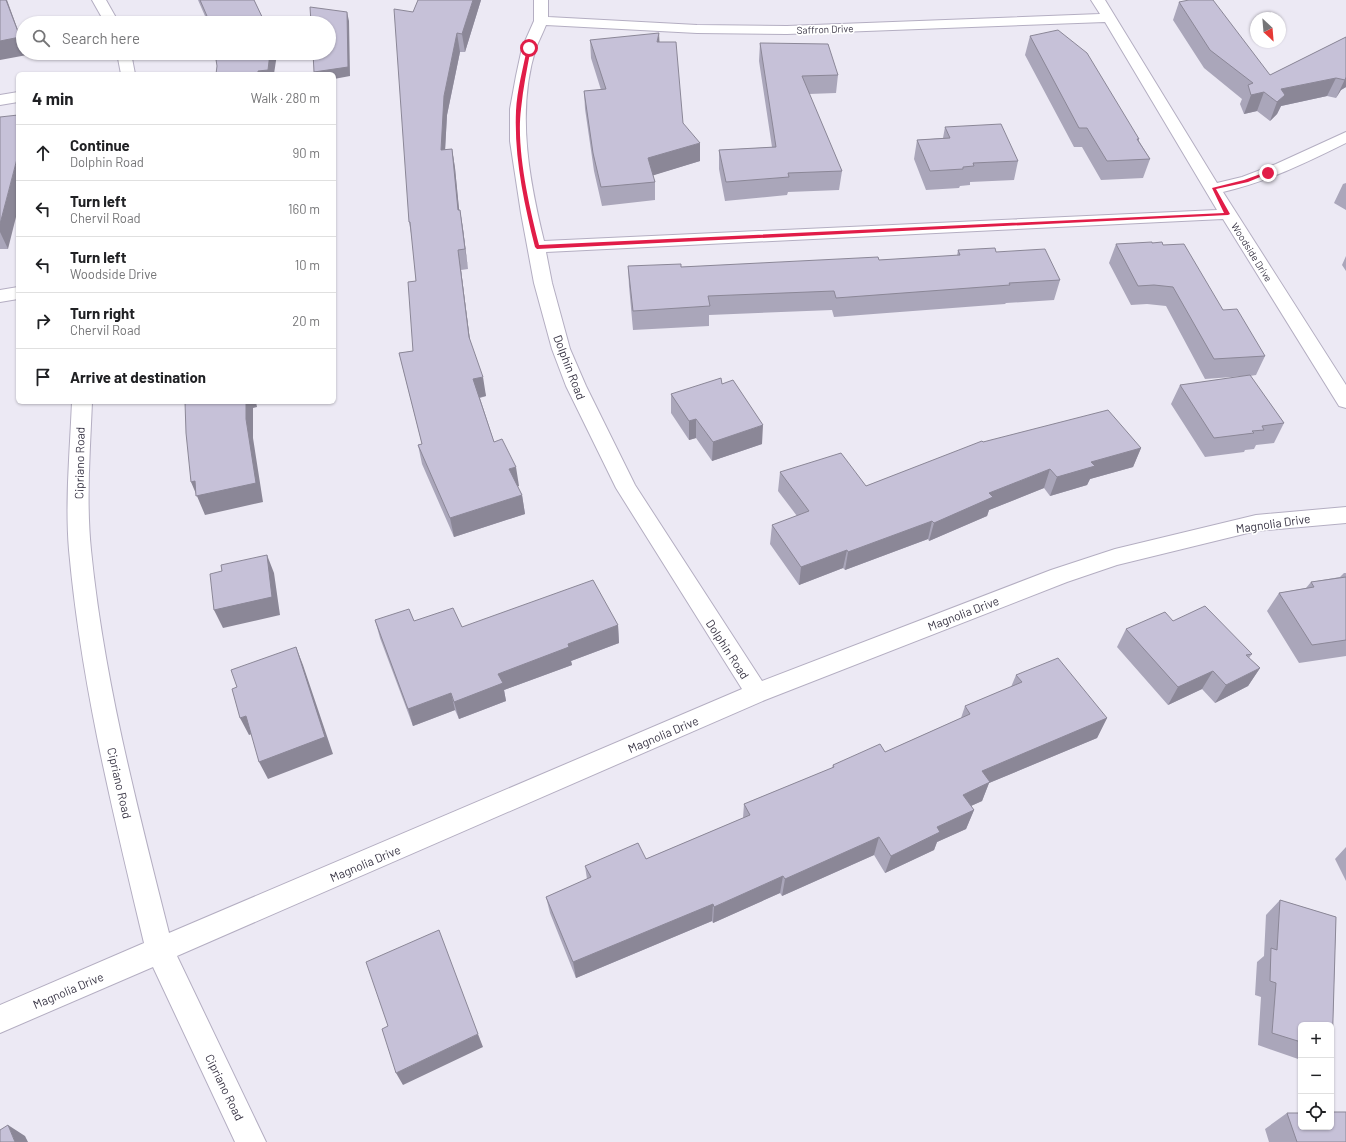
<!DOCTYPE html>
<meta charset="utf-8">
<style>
body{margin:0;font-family:Barlow,sans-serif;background:#f6f6f6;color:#202124}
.controls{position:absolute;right:12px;bottom:12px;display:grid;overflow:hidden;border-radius:6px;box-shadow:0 1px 3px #0004}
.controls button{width:36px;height:36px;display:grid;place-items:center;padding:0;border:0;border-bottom:1px solid #e0e0e0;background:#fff;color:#202124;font:20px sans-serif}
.compass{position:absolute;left:1250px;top:12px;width:36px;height:36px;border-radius:50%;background:#fff;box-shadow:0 1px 3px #0004;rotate:154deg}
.stop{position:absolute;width:12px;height:12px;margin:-9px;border:3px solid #e11d48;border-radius:50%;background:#fff}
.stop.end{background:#e11d48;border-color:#fff;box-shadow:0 1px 4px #0008}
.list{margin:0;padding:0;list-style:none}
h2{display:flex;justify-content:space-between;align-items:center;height:52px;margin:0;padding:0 16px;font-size:17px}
h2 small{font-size:13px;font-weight:400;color:#757577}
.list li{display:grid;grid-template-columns:26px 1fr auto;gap:12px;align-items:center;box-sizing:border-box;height:56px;padding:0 16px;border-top:1px solid #e0e0e0}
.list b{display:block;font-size:15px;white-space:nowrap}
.list p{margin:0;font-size:13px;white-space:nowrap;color:#757577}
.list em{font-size:13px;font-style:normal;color:#757577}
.icon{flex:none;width:22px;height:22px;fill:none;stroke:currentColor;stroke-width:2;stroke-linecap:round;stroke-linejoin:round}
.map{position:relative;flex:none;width:1346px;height:1142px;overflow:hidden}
.search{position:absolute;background:#fff;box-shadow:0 1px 3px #0004;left:16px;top:16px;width:320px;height:44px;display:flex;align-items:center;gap:10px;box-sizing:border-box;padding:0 14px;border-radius:22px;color:#757577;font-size:15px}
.panel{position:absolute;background:#fff;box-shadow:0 1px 3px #0004;left:16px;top:72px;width:320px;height:332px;border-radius:6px}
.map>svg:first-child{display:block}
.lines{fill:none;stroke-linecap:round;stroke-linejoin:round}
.minor-casing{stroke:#b4aec2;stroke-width:2}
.minor{fill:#fff;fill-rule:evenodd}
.wall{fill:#aaa6ba}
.shaded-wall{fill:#8b8797}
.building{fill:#c6c1d8;stroke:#8b8797}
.route{fill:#e11d48}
.labels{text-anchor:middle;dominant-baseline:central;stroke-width:3.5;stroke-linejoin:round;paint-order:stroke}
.far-street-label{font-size:10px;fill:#3b3747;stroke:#fff}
.street-label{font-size:12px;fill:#3b3747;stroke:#fff}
</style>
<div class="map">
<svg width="1346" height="1142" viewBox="0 0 1346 1142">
<rect width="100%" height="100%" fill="#ece9f4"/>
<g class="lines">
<!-- minor casing -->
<g class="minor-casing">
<path id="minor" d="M 92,0 L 106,0 L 119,23 L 105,23 Z
M 534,0 L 548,0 L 548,17 L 697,25 L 787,26 L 1100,14 L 1091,0 L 1105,0 L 1217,183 L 1242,177 L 1276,164 L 1346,132 L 1346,143 C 1306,163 1266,182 1223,192 L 1346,385 L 1346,408 L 1339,406 L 1223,219 L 546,252 L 552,283 L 570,349 L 586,386 L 635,485 L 762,681 L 1051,570 L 1115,549 L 1256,515 L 1346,507 L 1346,523 L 1256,531 L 1117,565 L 1067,582 L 765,700 L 177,956 L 266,1142 L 235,1142 L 153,967 L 0,1033 L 0,1005 L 144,943 C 113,813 81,684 69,550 C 65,501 70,451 72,402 L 92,402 C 90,451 86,501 91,550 C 104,680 137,806 169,933 L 742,689 L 616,488 L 566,386 L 552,349 L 534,283 L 521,213 L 510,141 L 510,109 L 516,76 L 522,48 L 534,21 ZM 1105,22 L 1217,210 L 544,241 C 529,179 516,111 536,48 C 539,40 543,33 546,25 L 697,33 L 787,34 Z
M 117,53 L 131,53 L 135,74 L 121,74 Z
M 18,92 L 18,102 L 0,105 L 0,95 Z
M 18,287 L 18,299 L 0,302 L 0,290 Z"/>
</g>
<!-- minor -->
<use href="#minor" class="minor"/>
</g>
<!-- wall -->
<path class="wall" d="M 198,0 L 254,0 L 265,23 L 208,23 Z
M 418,0 L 481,0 L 465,52 L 460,52 L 447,115 L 445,150 L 452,149 L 455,168 L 459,210 L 460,210 L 463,229 L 468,269 L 461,270 L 470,341 L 486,396 L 480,398 L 494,442 L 519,486 L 517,486 L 522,495 L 525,514 L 454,537 L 422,464 L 418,445 L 422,444 L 399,353 L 413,351 L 416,281 L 412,239 L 409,222 L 413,12 Z
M 1179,2 L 1270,75 L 1346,37 L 1346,87 L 1341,90 L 1336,98 L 1327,96 L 1281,106 L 1277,114 L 1270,121 L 1257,111 L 1244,114 L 1240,104 L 1242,99 L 1204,68 L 1173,20 Z
M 1030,36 L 1139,139 L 1139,141 L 1150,159 L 1143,178 L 1101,180 L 1082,147 L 1074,147 L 1025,55 Z
M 590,40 L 659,42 L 683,123 L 700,161 L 653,175 L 655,182 L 655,200 L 602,206 L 594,171 L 585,109 L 584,91 L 601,90 L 591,58 Z
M 760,43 L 838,75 L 836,93 L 809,94 L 842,171 L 839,190 L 788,192 L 787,195 L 725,201 L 719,169 L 719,150 L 772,147 L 759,61 Z
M 0,117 L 8,249 L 0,249 Z
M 945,127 L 1018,161 L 1014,180 L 970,182 L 970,185 L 960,186 L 959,188 L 926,190 L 914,159 L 917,140 L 943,138 Z
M 1346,183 L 1346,210 L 1334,203 L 1343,184 Z
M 1152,243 L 1163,245 L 1265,356 L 1256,375 L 1250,376 L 1284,423 L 1274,443 L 1256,445 L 1254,449 L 1245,450 L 1244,452 L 1205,457 L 1171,404 L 1180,385 L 1245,376 L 1205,379 L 1166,306 L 1147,304 L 1131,305 L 1109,263 L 1116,244 Z
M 958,250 L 996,252 L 1060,280 L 1054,300 L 1006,303 L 1005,304 L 834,317 L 832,310 L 709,315 L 709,326 L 633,330 L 629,286 L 628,266 L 681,267 L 879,260 L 957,256 Z
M 1346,256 L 1346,271 L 1342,265 Z
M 722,384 L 762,444 L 712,461 L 696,438 L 689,440 L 671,413 L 671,394 Z
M 983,442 L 1141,448 L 1133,467 L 1090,479 L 1087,485 L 1050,496 L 1044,488 L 989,510 L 987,516 L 929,541 L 928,539 L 845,570 L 843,568 L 799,585 L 770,544 L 772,525 L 797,516 L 778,491 L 780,472 L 866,486 Z
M 1344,573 L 1346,573 L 1346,656 L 1299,663 L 1267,611 L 1279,593 L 1306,588 L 1311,582 L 1340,577 Z
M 375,620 L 414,621 L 462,627 L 618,625 L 619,643 L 571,661 L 572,665 L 504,690 L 506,701 L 459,719 L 455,710 L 413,726 L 380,638 Z
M 1173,621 L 1252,654 L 1249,658 L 1260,668 L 1248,686 L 1215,703 L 1202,689 L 1168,705 L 1117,647 L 1126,629 Z
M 1016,675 L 1107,718 L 1097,738 L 989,783 L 982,801 L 971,806 L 974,810 L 966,829 L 937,842 L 934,850 L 885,873 L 874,855 L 782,896 L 780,893 L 713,923 L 712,921 L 576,978 L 550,913 L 546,897 L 587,879 L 585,866 L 646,859 L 743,818 L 744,804 L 832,768 L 833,765 L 885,752 L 961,718 L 965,706 L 1011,687 Z
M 1346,847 L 1346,881 L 1335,859 Z
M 1280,900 L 1336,917 L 1332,1053 L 1331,1054 L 1331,1025 L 1301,1025 L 1301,1060 L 1258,1045 L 1261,997 L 1255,995 L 1257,962 L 1264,956 L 1266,915 Z
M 1287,1113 L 1346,1142 L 1269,1142 L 1265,1129 Z"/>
<!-- shaded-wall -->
<path class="shaded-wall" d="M 6,0 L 7,0 L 23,44 L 23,53 L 27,53 L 27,55 L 0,60 L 0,41 Z
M 473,0 L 481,0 L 465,52 L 462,34 Z
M 347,12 L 349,21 L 350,76 L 334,79 L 334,74 L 314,74 L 314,72 Z
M 457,33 L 460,52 L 447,115 L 444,169 L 441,150 L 444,96 Z
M 659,33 L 660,51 L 657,42 Z
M 270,53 L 276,53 L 277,54 L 274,74 L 258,74 L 258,71 Z
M 1346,77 L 1346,87 L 1341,90 L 1336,98 Z
M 1336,78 L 1327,96 L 1281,106 L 1277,114 L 1270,121 L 1277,102 L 1281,89 Z
M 1264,92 L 1257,111 L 1244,114 L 1251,95 Z
M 700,143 L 700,161 L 648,177 L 648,158 Z
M 452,149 L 455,168 L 461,229 L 458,210 Z
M 18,155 L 18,209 L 8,249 L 0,232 L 0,224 Z
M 460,210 L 463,229 L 468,269 L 465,249 Z
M 458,250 L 461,270 L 472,356 L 469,337 Z
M 483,377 L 486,396 L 477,398 L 473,379 Z
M 246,402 L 256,402 L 257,407 L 253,408 L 253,438 L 263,502 L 205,515 L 191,482 L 246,419 Z
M 696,419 L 696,438 L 689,440 L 689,421 Z
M 763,425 L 762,444 L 712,461 L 713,442 Z
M 1141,448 L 1133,467 L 1090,479 L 1087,485 L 1050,496 L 1057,477 L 1091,462 Z
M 516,467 L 519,486 L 511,488 L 509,469 Z
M 1050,469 L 1044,488 L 989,510 L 987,516 L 929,541 L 934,523 L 989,493 Z
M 522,495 L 525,514 L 454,537 L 450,518 Z
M 932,521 L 928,539 L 845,570 L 848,552 Z
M 847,550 L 843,568 L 799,585 L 801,567 Z
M 267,555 L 274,573 L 280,615 L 223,628 L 214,610 Z
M 618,625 L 619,643 L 571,661 L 572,665 L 504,690 L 506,701 L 459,719 L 454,702 L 498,674 L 568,644 Z
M 296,647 L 303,665 L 333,754 L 268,779 L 259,762 Z
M 1260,668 L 1248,686 L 1215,703 L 1226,685 Z
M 1213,671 L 1202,689 L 1168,705 L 1178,687 Z
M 451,693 L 455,710 L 413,726 L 408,709 Z
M 246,716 L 255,733 L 249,735 L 240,718 Z
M 1107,718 L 1097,738 L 989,783 L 982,801 L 955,813 L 963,795 L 982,771 Z
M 974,810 L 966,829 L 937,842 L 934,850 L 885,873 L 891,856 L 937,827 Z
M 879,837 L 874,855 L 782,896 L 785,879 Z
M 783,876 L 780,893 L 713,923 L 714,907 Z
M 713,904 L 712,921 L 576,978 L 573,962 Z
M 478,1034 L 483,1047 L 403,1085 L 396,1073 Z
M 8,1125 L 25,1136 L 28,1142 L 15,1142 Z"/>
<!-- building -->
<path class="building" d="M 0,0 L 6,0 L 20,37 L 0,41 Z
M 200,0 L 254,0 L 265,23 L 210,23 Z
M 418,0 L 473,0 L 462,34 L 457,33 L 444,96 L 441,150 L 452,149 L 458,210 L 460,210 L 465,249 L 458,250 L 469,337 L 483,377 L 473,379 L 494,442 L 502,439 L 516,467 L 509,469 L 522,495 L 450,518 L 418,445 L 422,444 L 399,353 L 413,351 L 408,282 L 416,281 L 410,222 L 409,222 L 394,9 L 413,12 Z
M 1189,0 L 1213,0 L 1270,75 L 1346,37 L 1346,77 L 1345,80 L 1336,78 L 1281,89 L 1285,95 L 1277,102 L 1264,92 L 1251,95 L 1248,85 L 1253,83 L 1210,50 L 1179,2 Z
M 310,7 L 347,12 L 348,67 L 314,72 L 313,53 L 329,53 L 329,23 L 311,23 Z
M 1058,30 L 1087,53 L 1139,139 L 1137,139 L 1150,159 L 1107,161 L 1087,128 L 1079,128 L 1030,36 Z
M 659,33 L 657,42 L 676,42 L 683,123 L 700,143 L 648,158 L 655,182 L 601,187 L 593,153 L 584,91 L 606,89 L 590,40 Z
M 760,43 L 828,44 L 838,75 L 802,76 L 842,171 L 788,173 L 789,177 L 726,182 L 719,150 L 776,147 Z
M 215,53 L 270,53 L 268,70 L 258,71 L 258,74 L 216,74 L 217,66 Z
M 18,115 L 18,155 L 0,224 L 0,117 Z
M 1001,124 L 1018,161 L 973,163 L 974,166 L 963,167 L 963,169 L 930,171 L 917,140 L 950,138 L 945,127 Z
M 1152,242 L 1152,243 L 1162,242 L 1163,245 L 1184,244 L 1223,310 L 1237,309 L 1265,356 L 1214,359 L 1173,287 L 1154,285 L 1138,286 L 1116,244 Z
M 995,248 L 996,252 L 1045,249 L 1060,280 L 1009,283 L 1010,285 L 836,298 L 834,291 L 708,296 L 710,306 L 633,311 L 628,266 L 681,264 L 681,267 L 878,257 L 879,260 L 960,255 L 958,250 Z
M 1250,375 L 1284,423 L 1262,426 L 1264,430 L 1252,431 L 1254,433 L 1214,438 L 1180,385 Z
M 721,378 L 722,384 L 733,380 L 763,425 L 713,442 L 696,419 L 689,421 L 671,394 Z
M 185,402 L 246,402 L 246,419 L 256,483 L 196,496 L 195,481 L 191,482 L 186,433 Z
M 1108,410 L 1141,448 L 1091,462 L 1095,466 L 1057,477 L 1050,469 L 989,493 L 993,497 L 934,523 L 932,521 L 848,552 L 847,550 L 801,567 L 772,525 L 809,511 L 780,472 L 841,453 L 866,486 L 982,441 L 983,442 Z
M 267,555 L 272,597 L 214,610 L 210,574 L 222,571 L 221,565 Z
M 1346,577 L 1346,640 L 1312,645 L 1279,593 L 1314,587 L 1311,582 Z
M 593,580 L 618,625 L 568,644 L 569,647 L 498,674 L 503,683 L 454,702 L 451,693 L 408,709 L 375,620 L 409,609 L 414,621 L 453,608 L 462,627 Z
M 1205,606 L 1252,654 L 1246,655 L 1260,668 L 1226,685 L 1213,671 L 1178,687 L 1126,629 L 1165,612 L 1173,621 Z
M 296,647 L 325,737 L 259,762 L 246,716 L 240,718 L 232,689 L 237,687 L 231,670 Z
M 1058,658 L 1107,718 L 982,771 L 990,782 L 963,795 L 974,810 L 937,827 L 940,832 L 891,856 L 879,837 L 785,879 L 783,876 L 714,907 L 713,904 L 573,962 L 546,897 L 591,877 L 585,866 L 638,843 L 646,859 L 750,815 L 744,804 L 834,767 L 833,765 L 880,744 L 885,752 L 970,714 L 965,706 L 1022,682 L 1016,675 Z
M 1280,900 L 1336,917 L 1332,1053 L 1331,1052 L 1331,1025 L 1301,1025 L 1301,1042 L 1272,1033 L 1276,983 L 1270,981 L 1271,948 L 1277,950 Z
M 439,930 L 478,1034 L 396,1073 L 382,1029 L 388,1026 L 366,962 Z
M 1331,1112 L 1346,1112 L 1346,1142 L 1297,1142 L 1287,1113 L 1301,1113 L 1301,1127 L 1331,1127 Z
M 8,1125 L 15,1142 L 0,1142 L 0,1130 Z"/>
<!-- route -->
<path class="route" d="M 529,47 L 531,48 C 527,68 523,89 521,109 C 516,149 529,206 539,245 L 1224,213 L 1212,188 L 1244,180 L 1266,172 L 1270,173 L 1248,182 L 1216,189 L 1230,214 L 1228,215 L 537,249 L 535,247 C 524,203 514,157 516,111 C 517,90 523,69 527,48 Z"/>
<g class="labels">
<!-- far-street labels -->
<g class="far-street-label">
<text transform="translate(825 29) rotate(-2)">Saffron Drive</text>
<text transform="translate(1252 252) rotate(58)">Woodside Drive</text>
</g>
<!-- street labels -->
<g class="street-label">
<text transform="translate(570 367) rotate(69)">Dolphin Road</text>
<text transform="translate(79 463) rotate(-89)">Cipriano Road</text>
<text transform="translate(1273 523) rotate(-8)">Magnolia Drive</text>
<text transform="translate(963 613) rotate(-21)">Magnolia Drive</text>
<text transform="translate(728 649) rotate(57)">Dolphin Road</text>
<text transform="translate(663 734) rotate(-23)">Magnolia Drive</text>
<text transform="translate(120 783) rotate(77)">Cipriano Road</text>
<text transform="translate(365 863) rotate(-23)">Magnolia Drive</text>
<text transform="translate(68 990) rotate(-23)">Magnolia Drive</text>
<text transform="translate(225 1087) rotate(64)">Cipriano Road</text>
</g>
</g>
</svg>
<div class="controls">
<button>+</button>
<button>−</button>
<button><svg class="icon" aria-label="locate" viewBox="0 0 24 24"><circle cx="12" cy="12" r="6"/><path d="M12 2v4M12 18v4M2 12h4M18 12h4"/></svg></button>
</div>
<svg class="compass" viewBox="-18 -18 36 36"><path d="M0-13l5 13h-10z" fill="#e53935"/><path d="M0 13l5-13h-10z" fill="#757577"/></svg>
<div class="stop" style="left:529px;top:48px"></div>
<div class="stop end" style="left:1268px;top:173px"></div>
<div class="search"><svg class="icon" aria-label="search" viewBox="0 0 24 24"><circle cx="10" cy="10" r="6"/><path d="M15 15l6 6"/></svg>Search here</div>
<section class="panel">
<h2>4 min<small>Walk · 280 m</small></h2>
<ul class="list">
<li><svg class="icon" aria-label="ahead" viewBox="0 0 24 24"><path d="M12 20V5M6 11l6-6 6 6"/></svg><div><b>Continue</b><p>Dolphin Road</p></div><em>90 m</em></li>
<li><svg class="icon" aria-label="left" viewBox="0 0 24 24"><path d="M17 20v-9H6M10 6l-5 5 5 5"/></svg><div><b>Turn left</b><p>Chervil Road</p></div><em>160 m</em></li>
<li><svg class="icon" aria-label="left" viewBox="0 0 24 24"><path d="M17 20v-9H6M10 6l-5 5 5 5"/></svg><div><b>Turn left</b><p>Woodside Drive</p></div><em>10 m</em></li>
<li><svg class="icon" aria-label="right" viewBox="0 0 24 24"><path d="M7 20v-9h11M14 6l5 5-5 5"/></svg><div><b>Turn right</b><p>Chervil Road</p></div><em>20 m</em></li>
<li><svg class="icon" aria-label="arrive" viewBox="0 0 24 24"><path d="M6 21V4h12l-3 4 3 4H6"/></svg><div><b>Arrive at destination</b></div></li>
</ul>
</section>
</div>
